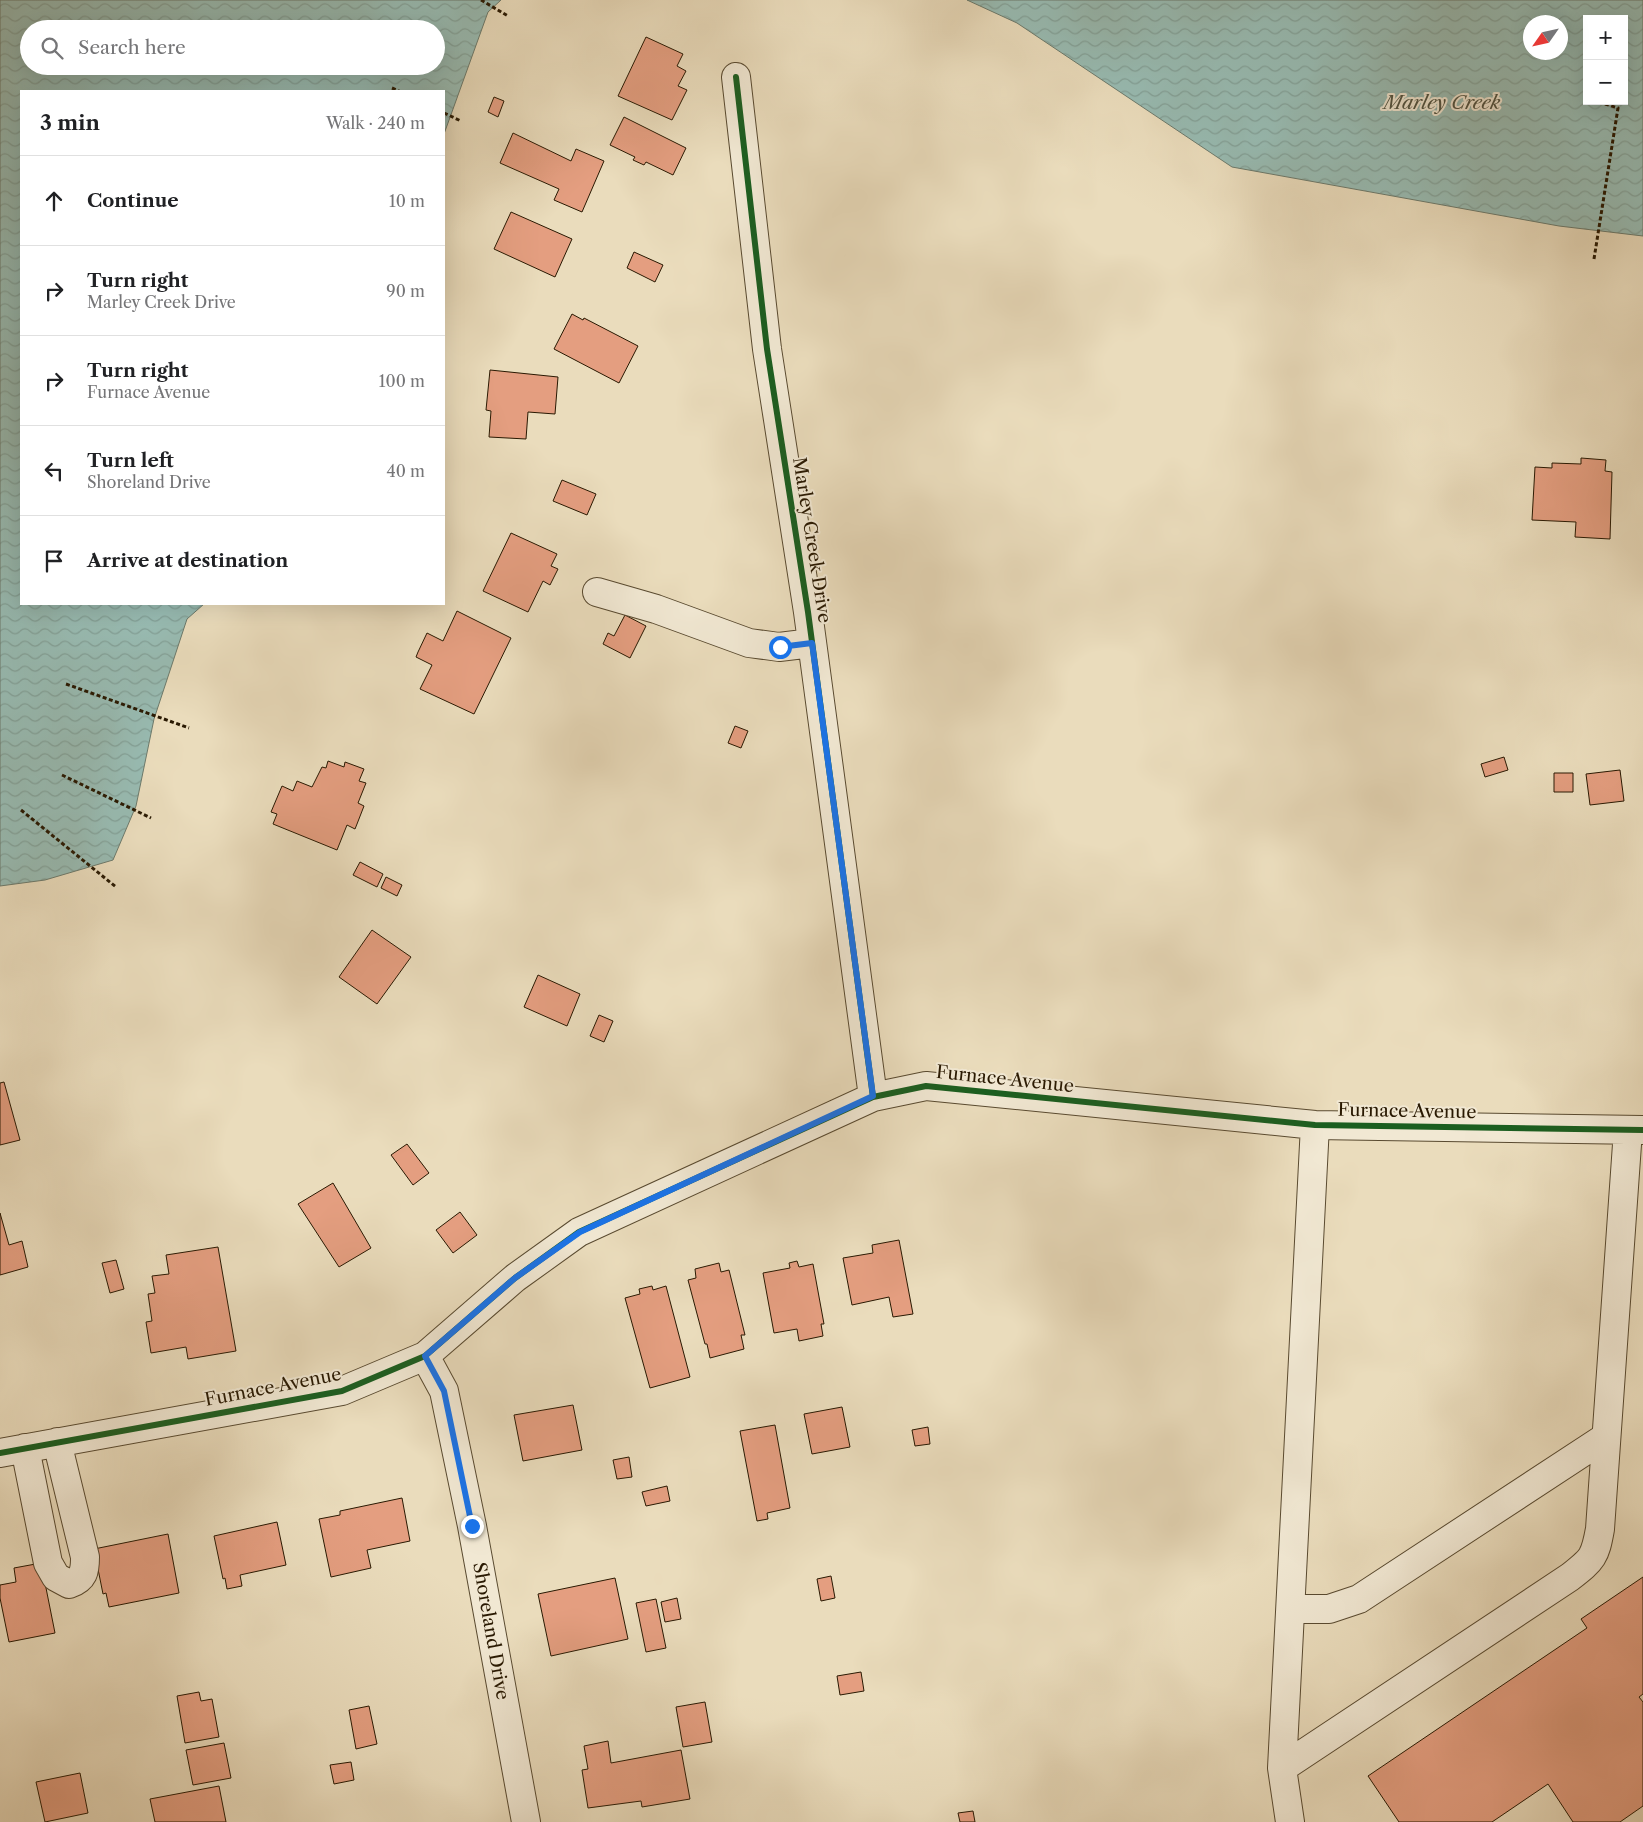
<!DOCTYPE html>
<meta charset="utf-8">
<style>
body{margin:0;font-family:"Libre Caslon Text",serif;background:#f2f2f2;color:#202124}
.controls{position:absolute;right:15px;top:15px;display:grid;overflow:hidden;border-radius:0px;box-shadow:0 5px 20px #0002}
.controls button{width:45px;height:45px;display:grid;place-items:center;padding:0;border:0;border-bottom:1px solid #e0e0e0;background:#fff;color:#202124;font:25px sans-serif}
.compass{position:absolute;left:1523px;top:15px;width:45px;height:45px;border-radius:50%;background:#fff;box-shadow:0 5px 20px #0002;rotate:236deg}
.stop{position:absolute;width:15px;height:15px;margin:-11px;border:4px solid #1a73e8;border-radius:50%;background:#fff}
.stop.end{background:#1a73e8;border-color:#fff;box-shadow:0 1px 5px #0008}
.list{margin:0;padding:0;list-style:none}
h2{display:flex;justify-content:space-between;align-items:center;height:65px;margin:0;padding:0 20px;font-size:21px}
h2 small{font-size:16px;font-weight:400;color:#757577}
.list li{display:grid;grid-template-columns:32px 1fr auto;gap:15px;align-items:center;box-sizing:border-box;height:90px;padding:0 20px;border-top:1px solid #e0e0e0}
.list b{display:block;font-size:19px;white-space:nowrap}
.list p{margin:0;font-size:16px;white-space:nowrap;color:#757577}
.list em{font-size:16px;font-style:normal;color:#757577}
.icon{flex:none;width:28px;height:28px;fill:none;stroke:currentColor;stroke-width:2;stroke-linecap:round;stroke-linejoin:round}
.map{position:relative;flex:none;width:1643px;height:1822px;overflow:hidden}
.search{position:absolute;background:#fff;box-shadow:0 5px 20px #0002;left:20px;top:20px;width:425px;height:55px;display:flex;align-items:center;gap:12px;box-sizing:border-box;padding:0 18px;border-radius:28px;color:#757577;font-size:19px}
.panel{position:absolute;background:#fff;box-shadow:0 5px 20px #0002;left:20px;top:90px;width:425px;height:515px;border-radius:0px}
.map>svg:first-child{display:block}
.water{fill:url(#water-waves);stroke:#6c7a6c;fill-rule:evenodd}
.building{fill:#e49e80;stroke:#291902}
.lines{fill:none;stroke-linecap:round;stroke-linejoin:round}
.minor-casing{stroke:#594a30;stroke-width:30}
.path{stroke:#291902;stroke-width:3;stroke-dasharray:4 2.5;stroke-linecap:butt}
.minor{stroke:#f1e8d3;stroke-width:28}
.cycleway-casing{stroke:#f1e8d3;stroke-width:9}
.cycleway{stroke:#1b5e20;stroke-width:6}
.route{stroke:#1a73e8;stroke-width:6}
.labels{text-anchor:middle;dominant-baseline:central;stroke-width:4;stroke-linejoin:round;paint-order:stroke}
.street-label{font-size:18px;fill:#291902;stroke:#f1e8d3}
.water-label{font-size:19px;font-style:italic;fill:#505240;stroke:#f1e8d3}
</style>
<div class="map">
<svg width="1643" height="1822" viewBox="0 0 1643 1822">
<defs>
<pattern id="water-waves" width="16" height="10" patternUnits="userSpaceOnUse" patternTransform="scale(1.25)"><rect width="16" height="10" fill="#98bbb2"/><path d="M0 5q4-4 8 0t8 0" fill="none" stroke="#83a097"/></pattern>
</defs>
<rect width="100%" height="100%" fill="#eadcbc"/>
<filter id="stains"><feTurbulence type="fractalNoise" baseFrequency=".004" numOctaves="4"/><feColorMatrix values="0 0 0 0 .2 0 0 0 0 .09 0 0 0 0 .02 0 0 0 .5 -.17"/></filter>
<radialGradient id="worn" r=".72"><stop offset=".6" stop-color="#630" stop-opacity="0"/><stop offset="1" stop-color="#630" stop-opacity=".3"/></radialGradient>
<!-- water -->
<path class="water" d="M 0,0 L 501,0 L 488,12 L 444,134 L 444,91 L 21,91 L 21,604 L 204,604 L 187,619 L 154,719 L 136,806 L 113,860 L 45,880 L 0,886 ZM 29,29 L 436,29 L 436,66 L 29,66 Z
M 967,0 L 1643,0 L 1643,236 L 1559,226 L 1232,167 L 1017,23 ZM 1587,19 L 1624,19 L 1624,101 L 1587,101 ZM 1560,22 L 1560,52 L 1530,52 L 1530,22 Z"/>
<!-- building -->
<path class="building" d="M 646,37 L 683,54 L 677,66 L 686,71 L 678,86 L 687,90 L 672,120 L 618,96 Z
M 494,97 L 504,101 L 498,117 L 488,112 Z
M 624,117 L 686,148 L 673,175 L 646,162 L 644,165 L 633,160 L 635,157 L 610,145 Z
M 513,133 L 571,161 L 576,149 L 604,161 L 582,212 L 554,200 L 559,189 L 500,163 Z
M 511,212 L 572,239 L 555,277 L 494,249 Z
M 634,252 L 663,265 L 655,282 L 627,268 Z
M 572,314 L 583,320 L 584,318 L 638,346 L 619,383 L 554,349 Z
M 490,370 L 558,377 L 555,414 L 528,412 L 526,439 L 489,437 L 491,411 L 486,410 Z
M 1581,458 L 1606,460 L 1605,471 L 1612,472 L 1610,539 L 1575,537 L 1576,522 L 1532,520 L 1535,467 L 1552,468 L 1552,463 L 1581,464 Z
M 562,480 L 596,494 L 587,515 L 553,501 Z
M 511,533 L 557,554 L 551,566 L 558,569 L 550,585 L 543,581 L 528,612 L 483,591 Z
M 457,611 L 511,638 L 474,714 L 420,689 L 432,665 L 416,657 L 418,652 L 427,633 L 443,641 Z
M 625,615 L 646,626 L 630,658 L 603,644 L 608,633 L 614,636 Z
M 735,726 L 748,731 L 741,748 L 728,743 Z
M 1504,757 L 1508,770 L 1485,777 L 1481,764 Z
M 328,761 L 344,767 L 345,762 L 364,769 L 359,781 L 366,783 L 358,803 L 364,806 L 357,824 L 355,829 L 347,825 L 337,850 L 273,824 L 277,814 L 271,812 L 282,786 L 293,791 L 297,781 L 312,787 L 322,767 L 326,768 Z
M 1620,770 L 1624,801 L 1590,805 L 1586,774 Z
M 1554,773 L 1573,773 L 1573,792 L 1554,792 Z
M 360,862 L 383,874 L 377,887 L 353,875 Z
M 386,877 L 402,885 L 397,896 L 381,888 Z
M 372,930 L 411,957 L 377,1004 L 339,977 Z
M 538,975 L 580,994 L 567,1026 L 524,1007 Z
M 599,1015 L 613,1021 L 604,1042 L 590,1036 Z
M 4,1082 L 20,1140 L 0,1145 L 0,1083 Z
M 407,1144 L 429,1173 L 413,1185 L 391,1155 Z
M 333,1183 L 371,1248 L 339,1267 L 298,1204 Z
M 460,1212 L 477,1235 L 453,1253 L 436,1230 Z
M 0,1213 L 9,1245 L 22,1241 L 28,1267 L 0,1275 Z
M 899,1240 L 913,1314 L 893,1317 L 889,1297 L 852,1305 L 843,1258 L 873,1253 L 872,1245 Z
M 218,1247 L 236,1351 L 188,1359 L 186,1347 L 151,1353 L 146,1322 L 152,1321 L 148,1294 L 155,1293 L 152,1276 L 169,1274 L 166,1255 Z
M 116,1260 L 124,1289 L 110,1293 L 102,1263 Z
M 797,1261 L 799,1267 L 813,1264 L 824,1324 L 821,1324 L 823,1336 L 799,1341 L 797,1329 L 774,1333 L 763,1273 L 790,1268 L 789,1263 Z
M 719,1263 L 721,1272 L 729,1270 L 745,1335 L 741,1335 L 744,1349 L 710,1358 L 707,1344 L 705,1344 L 688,1280 L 696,1278 L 695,1269 Z
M 652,1286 L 653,1290 L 666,1286 L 690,1377 L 650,1388 L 625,1298 L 640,1294 L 639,1289 Z
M 573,1405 L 582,1450 L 523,1461 L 514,1415 Z
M 842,1407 L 850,1447 L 812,1454 L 804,1414 Z
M 775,1425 L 790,1508 L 767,1513 L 768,1519 L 757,1521 L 740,1431 Z
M 928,1427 L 930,1444 L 915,1446 L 912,1430 Z
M 629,1457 L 632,1477 L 617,1479 L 613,1460 Z
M 667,1486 L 670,1501 L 646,1506 L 642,1492 Z
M 402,1498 L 410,1541 L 367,1550 L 371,1568 L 331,1577 L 319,1519 L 340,1515 L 340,1511 Z
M 277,1522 L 286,1565 L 240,1575 L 242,1586 L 227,1589 L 225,1578 L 223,1579 L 214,1536 Z
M 168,1534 L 179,1593 L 109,1607 L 106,1593 L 103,1594 L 94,1549 Z
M 41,1563 L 55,1633 L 9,1642 L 0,1598 L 0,1585 L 16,1582 L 14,1568 Z
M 831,1576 L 835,1598 L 821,1601 L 817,1579 Z
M 1643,1577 L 1643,1694 L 1639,1697 L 1643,1702 L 1643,1806 L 1620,1822 L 1573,1822 L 1548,1784 L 1492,1822 L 1399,1822 L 1368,1776 L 1587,1628 L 1581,1619 Z
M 615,1578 L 628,1639 L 551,1656 L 538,1594 Z
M 677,1598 L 681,1619 L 665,1622 L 661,1602 Z
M 656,1599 L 666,1648 L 646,1652 L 636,1603 Z
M 861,1672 L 864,1691 L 840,1695 L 837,1676 Z
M 199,1692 L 201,1701 L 212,1699 L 219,1737 L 185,1743 L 177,1696 Z
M 705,1702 L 712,1742 L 683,1747 L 676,1707 Z
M 369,1706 L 377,1744 L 356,1749 L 349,1710 Z
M 608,1741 L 611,1763 L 681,1750 L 690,1799 L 642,1807 L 641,1801 L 588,1808 L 582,1770 L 588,1769 L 584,1746 Z
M 224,1743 L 231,1778 L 193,1785 L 186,1750 Z
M 351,1762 L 354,1780 L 334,1784 L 330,1765 Z
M 80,1773 L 88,1813 L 45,1822 L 36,1782 Z
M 219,1786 L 226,1822 L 155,1822 L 150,1799 Z
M 973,1811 L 975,1822 L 960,1822 L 958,1813 Z"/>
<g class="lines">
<!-- minor casing -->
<g class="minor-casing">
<path id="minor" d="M 736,77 L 767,349 L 808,612 L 873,1097
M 597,592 L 656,609 L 749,643 L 779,647 L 812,643
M 425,1356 L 444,1391 L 472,1526 L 526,1822
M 25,1448 L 48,1563 L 56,1577 L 69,1584 C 84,1579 85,1571 85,1557 L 57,1442
M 0,1453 L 342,1391 L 425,1356 L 515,1278 L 579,1232 L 873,1097 L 926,1086 L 1315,1125 L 1643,1130
M 1291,1609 L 1329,1609 L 1359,1599 L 1606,1437
M 1282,1768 L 1570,1577 C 1593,1559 1595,1557 1600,1529 L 1628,1130
M 1290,1822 L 1282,1768 L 1315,1125"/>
</g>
<!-- path -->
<path class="path" d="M 481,0 L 508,16
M 392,88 L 399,91
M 444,113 L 461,121
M 1594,259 L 1618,108 L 1605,104
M 66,684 L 189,728
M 62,775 L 151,818
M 21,810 L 116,887"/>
<!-- minor -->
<use href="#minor" class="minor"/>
<!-- cycleway casing -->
<g class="cycleway-casing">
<path id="cycleway" d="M 736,77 L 767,349 L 808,612 L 873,1097
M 0,1453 L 342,1391 L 425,1356 L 515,1278 L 579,1232 L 873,1097 L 926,1086 L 1315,1125 L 1643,1130"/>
</g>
<!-- cycleway -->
<use href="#cycleway" class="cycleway"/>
</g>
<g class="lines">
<!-- route -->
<path class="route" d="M 472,1526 L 444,1391 L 425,1356 L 515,1278 L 580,1232 L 873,1096 L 812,643 L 780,647"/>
</g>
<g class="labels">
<!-- street labels -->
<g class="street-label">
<text transform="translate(812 540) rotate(81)">Marley Creek Drive</text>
<text transform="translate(1005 1079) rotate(6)">Furnace Avenue</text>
<text transform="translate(1407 1111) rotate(1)">Furnace Avenue</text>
<text transform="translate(273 1387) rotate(-11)">Furnace Avenue</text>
<text transform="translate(491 1631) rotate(80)">Shoreland Drive</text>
</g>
<!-- water labels -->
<g class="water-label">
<text x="1442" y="102">Marley Creek</text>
</g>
</g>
<rect width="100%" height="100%" filter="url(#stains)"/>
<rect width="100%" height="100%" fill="url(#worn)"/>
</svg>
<div class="controls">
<button>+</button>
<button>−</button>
</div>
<svg class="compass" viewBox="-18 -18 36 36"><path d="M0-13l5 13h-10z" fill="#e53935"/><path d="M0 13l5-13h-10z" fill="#757577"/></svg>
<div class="stop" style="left:780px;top:647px"></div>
<div class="stop end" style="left:472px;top:1526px"></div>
<div class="search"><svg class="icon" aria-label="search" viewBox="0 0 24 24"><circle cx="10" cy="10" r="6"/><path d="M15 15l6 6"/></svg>Search here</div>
<section class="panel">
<h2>3 min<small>Walk · 240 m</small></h2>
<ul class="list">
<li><svg class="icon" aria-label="ahead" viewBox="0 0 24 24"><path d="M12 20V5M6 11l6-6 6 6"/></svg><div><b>Continue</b></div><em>10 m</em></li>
<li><svg class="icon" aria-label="right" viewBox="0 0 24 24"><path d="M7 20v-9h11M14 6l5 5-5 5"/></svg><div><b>Turn right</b><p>Marley Creek Drive</p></div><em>90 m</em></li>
<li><svg class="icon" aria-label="right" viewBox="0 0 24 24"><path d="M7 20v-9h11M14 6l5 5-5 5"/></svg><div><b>Turn right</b><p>Furnace Avenue</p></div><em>100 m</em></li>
<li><svg class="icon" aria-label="left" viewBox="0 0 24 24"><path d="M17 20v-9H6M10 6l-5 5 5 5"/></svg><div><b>Turn left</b><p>Shoreland Drive</p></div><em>40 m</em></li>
<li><svg class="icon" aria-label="arrive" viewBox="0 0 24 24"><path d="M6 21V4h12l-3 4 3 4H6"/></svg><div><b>Arrive at destination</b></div></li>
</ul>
</section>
</div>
